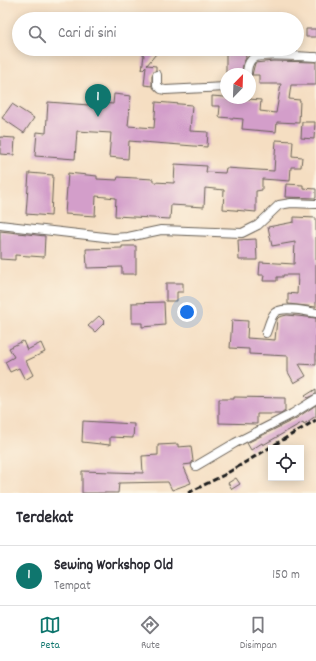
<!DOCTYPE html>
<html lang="id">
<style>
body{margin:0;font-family:Dekko,sans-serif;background:#f2f2f3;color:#2b2b33}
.controls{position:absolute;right:12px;bottom:12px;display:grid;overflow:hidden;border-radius:0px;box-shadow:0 2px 10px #0003}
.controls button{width:36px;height:36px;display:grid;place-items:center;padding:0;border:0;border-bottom:1px solid #e1e1e2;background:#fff;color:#2b2b33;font:20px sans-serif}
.compass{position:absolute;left:220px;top:68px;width:36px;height:36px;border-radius:50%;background:#fff;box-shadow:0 2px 10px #0003;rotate:23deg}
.you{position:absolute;left:187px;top:312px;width:14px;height:14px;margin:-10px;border:3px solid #fff;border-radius:50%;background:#1a73e8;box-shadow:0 0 0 6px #1a73e833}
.badge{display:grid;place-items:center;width:26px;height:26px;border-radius:50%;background:#0f766e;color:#fff;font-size:13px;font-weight:700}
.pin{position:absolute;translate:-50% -33px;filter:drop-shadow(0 1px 2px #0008)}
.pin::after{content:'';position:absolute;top:21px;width:14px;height:12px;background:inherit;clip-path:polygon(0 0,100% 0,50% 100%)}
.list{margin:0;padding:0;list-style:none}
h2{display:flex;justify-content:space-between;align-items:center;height:52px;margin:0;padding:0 16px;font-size:17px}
h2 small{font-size:13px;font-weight:400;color:#7c7c81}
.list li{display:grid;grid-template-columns:26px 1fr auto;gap:12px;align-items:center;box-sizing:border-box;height:60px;padding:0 16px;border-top:1px solid #e1e1e2}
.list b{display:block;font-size:15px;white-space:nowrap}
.list p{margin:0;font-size:13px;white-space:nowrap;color:#7c7c81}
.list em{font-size:13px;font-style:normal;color:#7c7c81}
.icon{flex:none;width:22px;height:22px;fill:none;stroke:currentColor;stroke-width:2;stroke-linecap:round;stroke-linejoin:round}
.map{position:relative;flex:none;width:316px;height:493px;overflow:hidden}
.search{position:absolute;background:#fff;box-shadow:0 2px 10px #0003;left:12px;right:12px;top:12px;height:44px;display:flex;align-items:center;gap:10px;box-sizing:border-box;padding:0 14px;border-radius:22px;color:#7c7c81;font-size:15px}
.sheet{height:112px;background:#fff}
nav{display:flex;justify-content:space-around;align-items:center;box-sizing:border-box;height:56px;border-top:1px solid #e1e1e2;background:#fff;font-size:11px;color:#7c7c81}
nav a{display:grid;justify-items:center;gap:2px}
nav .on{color:#0f766e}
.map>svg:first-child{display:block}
.building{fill:#d39eca}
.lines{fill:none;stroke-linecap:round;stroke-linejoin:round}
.minor-casing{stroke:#686056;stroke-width:10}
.minor{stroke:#fff;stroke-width:8}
.rail{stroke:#1c1c1c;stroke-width:3;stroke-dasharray:6 3;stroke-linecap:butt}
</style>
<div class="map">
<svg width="316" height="493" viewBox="0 0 316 493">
<rect width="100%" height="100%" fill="#fcf5e5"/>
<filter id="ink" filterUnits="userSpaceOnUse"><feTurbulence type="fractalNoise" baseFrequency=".025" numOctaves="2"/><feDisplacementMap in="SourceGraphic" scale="8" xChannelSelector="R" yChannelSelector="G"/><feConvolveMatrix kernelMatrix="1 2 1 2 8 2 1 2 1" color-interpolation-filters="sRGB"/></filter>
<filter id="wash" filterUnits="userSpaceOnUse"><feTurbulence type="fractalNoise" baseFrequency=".012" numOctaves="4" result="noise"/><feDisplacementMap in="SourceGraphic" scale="16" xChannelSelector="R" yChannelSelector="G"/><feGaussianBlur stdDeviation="0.9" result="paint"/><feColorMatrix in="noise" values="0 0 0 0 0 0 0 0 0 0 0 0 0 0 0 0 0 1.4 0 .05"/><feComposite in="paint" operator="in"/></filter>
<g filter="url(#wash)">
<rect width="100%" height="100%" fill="#f5dec2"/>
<g id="blocks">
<!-- building -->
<path class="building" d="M 306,29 L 316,29 L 316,37 L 306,37 Z
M 136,49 L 160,49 L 147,65 L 156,66 L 156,70 L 152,75 L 152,86 L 144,85 L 146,66 L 142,70 L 144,55 Z
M 226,49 L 245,49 L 246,58 L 243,64 L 242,73 L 226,73 Z
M 273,61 L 316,62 L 316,85 L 291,85 L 289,99 L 300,100 L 299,123 L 277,122 L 276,132 L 242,129 L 243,119 L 219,117 L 220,106 L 212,106 L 212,96 L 261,100 L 260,111 L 276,113 L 281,84 L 259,84 L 259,75 L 252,75 L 255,63 Z
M 114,94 L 131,96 L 128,126 L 154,128 L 156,102 L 192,105 L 190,131 L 208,132 L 207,147 L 129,141 L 128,159 L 109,157 L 111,133 L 77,131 L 75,159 L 35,156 L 37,132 L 46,133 L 48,102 L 89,105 L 89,102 L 113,104 Z
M 12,104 L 34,118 L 24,133 L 2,118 Z
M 302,122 L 315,122 L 314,139 L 301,138 Z
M 0,137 L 15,138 L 14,155 L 0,154 Z
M 276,140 L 293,141 L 292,156 L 302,157 L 301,167 L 291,167 L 290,181 L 262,179 L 262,190 L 256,191 L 256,212 L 223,209 L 224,190 L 205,188 L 204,207 L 171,205 L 170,219 L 115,216 L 116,198 L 96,196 L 95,216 L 65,214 L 68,173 L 97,176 L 97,179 L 117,180 L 118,177 L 153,179 L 153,182 L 174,183 L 175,164 L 207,166 L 206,172 L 225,173 L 226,168 L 274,171 Z
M 29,173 L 53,175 L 51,216 L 26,214 Z
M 286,184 L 303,185 L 303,188 L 316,189 L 316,198 L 285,197 Z
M 294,217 L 316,218 L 316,307 L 288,304 L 288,293 L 297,294 L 298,275 L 283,275 L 283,277 L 277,277 L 277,281 L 263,281 L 264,275 L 259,275 L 260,262 L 294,264 L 295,242 L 272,246 L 268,227 L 294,222 Z
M 0,231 L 45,236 L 44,257 L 15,255 L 15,260 L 0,259 Z
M 256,239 L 257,260 L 239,260 L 238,240 Z
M 122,246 L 136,246 L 136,274 L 122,274 L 122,267 L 87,268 L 86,249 L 122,248 Z
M 166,283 L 183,283 L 183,292 L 177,292 L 177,301 L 166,301 Z
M 164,302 L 165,325 L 142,327 L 142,323 L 132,323 L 132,303 Z
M 287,315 L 316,318 L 316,365 L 299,364 L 306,376 L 294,383 L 288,372 L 288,356 L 249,354 L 249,349 L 230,348 L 232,320 L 248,321 L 247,338 L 275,340 L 277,319 L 279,317 Z
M 99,316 L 105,322 L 95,332 L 88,326 Z
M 23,341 L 27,350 L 41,343 L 45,352 L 26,361 L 33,375 L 25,380 L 19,368 L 10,372 L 5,362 L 14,357 L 9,348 Z
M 316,389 L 316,394 L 307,398 L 305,396 Z
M 234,397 L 285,398 L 285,411 L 281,414 L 257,414 L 257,424 L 219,423 L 219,399 L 234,399 Z
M 316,405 L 316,416 L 304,424 L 303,422 L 263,445 L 262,443 L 251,450 L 247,443 L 295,419 Z
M 83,421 L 134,424 L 133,438 L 110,437 L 110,445 L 82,442 Z
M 178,444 L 178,447 L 191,446 L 193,461 L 191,464 L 183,465 L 191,483 L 172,490 L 168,482 L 119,483 L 118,493 L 82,493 L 82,471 L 143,473 L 142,456 L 158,455 L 158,445 Z
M 236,478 L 240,484 L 232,489 L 228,483 Z"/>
</g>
</g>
<g filter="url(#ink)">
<use href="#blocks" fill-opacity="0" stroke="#686056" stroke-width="1"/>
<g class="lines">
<!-- minor casing -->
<g class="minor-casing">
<path id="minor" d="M 247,74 C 247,69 248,63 252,59 C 260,52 304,57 316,57
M 157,75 L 157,85 L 161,89 L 165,90 L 226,87
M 0,225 L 113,238 L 128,237 L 161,230 L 242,233 L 258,225 L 279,205 L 291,203 L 316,204
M 266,333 C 268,328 270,320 273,315 C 278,305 306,311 316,313
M 196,466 L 235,443 L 292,414 L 316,399"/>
</g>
<!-- minor -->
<use href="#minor" class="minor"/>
<!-- rail -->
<path class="rail" d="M 188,493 L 224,475 L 316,420"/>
</g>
</g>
</svg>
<div class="controls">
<button><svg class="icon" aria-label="locate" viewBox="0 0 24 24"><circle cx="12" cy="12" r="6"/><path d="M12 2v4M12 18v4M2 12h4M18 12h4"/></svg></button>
</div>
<svg class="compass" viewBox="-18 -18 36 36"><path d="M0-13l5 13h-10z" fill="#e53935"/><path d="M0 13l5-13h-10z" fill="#7c7c81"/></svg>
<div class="you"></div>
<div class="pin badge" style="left:98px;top:117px">1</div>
<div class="search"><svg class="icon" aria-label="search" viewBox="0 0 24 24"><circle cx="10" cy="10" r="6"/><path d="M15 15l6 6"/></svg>Cari di sini</div>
</div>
<section class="sheet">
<h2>Terdekat<small></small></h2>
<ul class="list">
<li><span class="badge">1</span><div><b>Sewing Workshop Old</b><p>Tempat</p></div><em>150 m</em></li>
</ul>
</section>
<nav>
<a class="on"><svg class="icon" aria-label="map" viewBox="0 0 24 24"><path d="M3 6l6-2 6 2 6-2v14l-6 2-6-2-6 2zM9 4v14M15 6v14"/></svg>Peta</a>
<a><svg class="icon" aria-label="directions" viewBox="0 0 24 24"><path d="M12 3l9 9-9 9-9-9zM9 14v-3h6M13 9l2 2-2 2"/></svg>Rute</a>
<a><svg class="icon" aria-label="saved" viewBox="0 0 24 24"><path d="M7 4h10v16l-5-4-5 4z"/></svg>Disimpan</a>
</nav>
